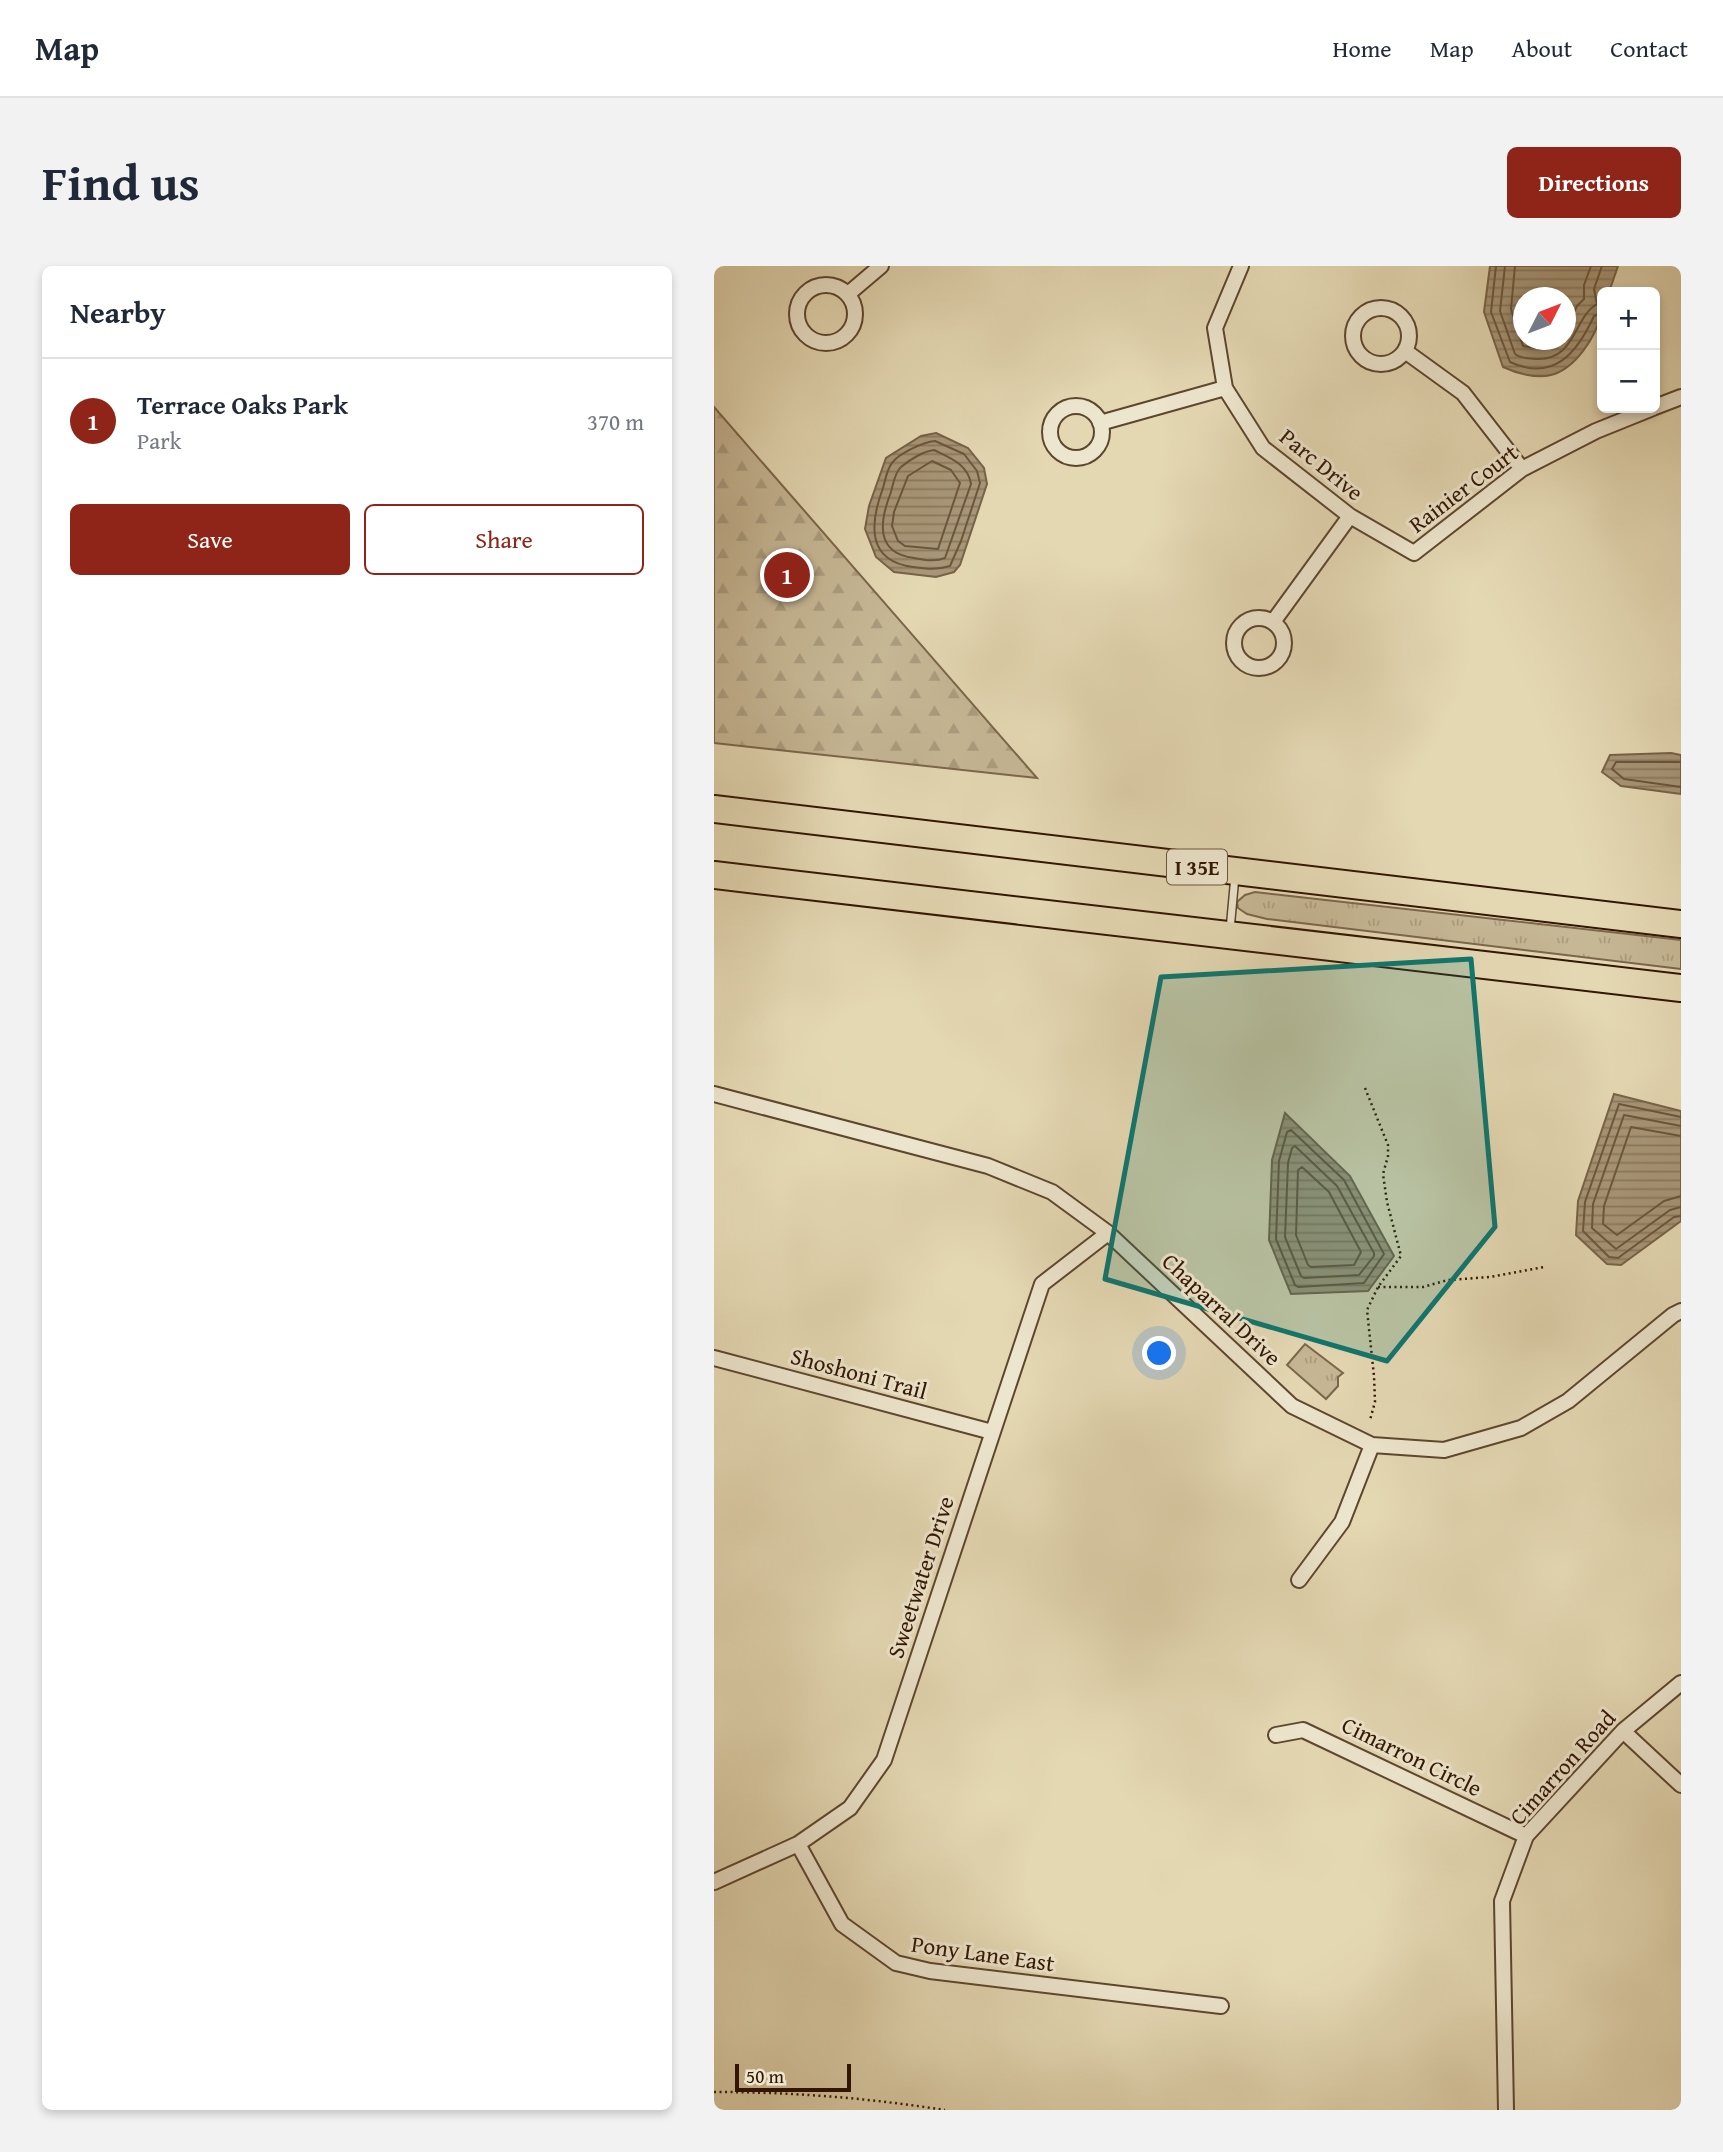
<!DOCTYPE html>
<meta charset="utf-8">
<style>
body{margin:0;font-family:"Gentium Book Plus",serif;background:#f2f2f3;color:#1f2937}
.controls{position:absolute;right:21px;top:21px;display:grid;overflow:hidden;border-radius:10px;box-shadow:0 4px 10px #0003}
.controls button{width:63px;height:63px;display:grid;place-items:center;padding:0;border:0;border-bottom:2px solid #e0e1e3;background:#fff;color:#1f2937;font:35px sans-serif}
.compass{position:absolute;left:799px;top:21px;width:63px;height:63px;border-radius:50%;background:#fff;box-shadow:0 4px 10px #0003;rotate:48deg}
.scale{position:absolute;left:21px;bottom:18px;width:116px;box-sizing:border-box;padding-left:7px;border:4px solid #321502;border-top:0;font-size:19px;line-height:24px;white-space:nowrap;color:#321502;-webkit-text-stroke:5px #ede6ce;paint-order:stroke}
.you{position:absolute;left:446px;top:1088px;width:24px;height:24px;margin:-18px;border:5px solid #fff;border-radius:50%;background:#1a73e8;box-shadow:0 0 0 10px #1a73e833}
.badge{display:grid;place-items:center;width:46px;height:46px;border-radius:50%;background:#8f2418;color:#fff;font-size:23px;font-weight:700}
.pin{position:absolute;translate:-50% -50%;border:4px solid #fff;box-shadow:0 2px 7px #0006}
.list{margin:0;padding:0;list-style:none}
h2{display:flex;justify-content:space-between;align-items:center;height:91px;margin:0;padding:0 28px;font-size:30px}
h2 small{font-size:23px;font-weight:400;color:#747a83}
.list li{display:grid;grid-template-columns:46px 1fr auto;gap:21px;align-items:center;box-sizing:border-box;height:126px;padding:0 28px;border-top:2px solid #e0e1e3}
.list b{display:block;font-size:26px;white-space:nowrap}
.list p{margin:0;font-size:23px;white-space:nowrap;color:#747a83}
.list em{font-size:23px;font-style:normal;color:#747a83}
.actions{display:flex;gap:14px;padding:21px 28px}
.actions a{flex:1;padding:16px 0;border:2px solid #8f2418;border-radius:10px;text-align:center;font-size:24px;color:#8f2418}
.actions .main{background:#8f2418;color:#fff}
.map{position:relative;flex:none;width:967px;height:1844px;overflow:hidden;border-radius:10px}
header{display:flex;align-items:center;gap:42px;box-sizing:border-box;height:98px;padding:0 35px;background:#fff;border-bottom:2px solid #e0e1e3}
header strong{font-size:33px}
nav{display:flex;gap:38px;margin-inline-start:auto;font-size:24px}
.intro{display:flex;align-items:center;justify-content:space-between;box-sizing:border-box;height:168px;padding:0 42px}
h1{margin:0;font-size:49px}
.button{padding:18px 32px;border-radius:10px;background:#8f2418;color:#fff;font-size:24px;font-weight:700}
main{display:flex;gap:42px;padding:0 42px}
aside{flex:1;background:#fff;border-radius:10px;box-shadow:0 4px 10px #0003}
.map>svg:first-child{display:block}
.grass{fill:url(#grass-tufts);stroke:#7c664c;stroke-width:2}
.forest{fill:url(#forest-firs);stroke:#7c664c;stroke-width:2}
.water{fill:url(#water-rules);stroke:#786248;stroke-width:2;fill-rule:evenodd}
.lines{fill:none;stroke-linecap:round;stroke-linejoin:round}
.shore{stroke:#6c563c;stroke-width:2}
.service-casing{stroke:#5e462e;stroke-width:10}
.minor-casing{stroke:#5e462e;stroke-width:18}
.motorway-casing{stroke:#321502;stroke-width:30}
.path{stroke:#321502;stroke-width:2.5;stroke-dasharray:2 3.5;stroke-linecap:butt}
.service{stroke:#ede6ce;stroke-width:7}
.minor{stroke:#ede6ce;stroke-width:14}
.motorway{stroke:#e4d8b3;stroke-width:26}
.marked{fill:#0f766e;fill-opacity:0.2;stroke:#0f766e;stroke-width:5;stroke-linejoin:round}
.labels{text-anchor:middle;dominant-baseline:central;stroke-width:6;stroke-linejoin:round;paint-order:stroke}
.shield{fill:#ede6ce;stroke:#6a543f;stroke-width:2}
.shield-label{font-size:21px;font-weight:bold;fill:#321502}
.street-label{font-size:23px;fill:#321502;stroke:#ede6ce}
</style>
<header>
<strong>Map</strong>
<nav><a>Home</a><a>Map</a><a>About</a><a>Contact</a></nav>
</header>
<div class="intro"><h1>Find us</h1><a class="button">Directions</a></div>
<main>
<aside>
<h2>Nearby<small></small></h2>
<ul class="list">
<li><span class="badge">1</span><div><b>Terrace Oaks Park</b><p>Park</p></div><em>370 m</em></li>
</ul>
<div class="actions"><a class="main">Save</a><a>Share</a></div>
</aside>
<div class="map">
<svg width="967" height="1844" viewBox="0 0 967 1844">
<defs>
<pattern id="grass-tufts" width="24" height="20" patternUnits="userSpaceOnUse" patternTransform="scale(1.75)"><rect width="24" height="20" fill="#c6b795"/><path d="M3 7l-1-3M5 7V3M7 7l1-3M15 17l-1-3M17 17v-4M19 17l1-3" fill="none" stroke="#ab9c7f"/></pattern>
<pattern id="forest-firs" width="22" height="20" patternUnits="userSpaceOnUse" patternTransform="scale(1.75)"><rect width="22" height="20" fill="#c6b795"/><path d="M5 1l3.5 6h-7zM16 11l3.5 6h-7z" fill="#ab9c7f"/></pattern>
<pattern id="water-rules" width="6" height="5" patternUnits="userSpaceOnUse" patternTransform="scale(1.75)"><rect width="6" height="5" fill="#a79677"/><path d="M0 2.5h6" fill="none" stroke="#89795f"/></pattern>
</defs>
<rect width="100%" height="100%" fill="#e4d8b3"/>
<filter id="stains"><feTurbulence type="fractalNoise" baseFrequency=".00286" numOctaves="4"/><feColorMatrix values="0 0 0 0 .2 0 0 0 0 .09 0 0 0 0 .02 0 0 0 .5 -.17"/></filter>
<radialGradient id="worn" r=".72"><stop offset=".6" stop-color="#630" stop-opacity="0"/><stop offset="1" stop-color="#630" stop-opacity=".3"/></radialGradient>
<!-- grass -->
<path class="grass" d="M 541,626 L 967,674 L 967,703 L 553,653 L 533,648 L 524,642 L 523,636 L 531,629 Z
M 591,1078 L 629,1107 L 624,1111 L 624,1120 L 612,1133 L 573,1099 Z"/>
<!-- forest -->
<path class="forest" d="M 0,141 L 323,512 L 0,477 Z"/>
<!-- water -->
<path class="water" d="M 776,0 L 904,0 L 895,26 L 888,26 C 888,33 889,41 887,48 C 882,71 861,103 837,109 C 822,113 802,107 789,101 L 770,46 ZM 810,32 L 852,32 L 852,74 L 810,74 Z
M 222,167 L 254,182 L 270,202 L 273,218 L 246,299 L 240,306 L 222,311 L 180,306 L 162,291 L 151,263 L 155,240 L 172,192 L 207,170 Z
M 957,487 L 967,489 L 967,528 L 907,520 L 888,506 L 896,489 Z
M 900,828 L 967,845 L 967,955 L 907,999 L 893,998 L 862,969 L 864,935 Z
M 571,847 L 636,910 L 680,990 L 654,1025 L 577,1028 L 555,974 L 558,894 Z"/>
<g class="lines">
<!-- shore -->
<path class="shore" d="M 782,0 L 777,46 L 796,96 C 840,116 863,87 880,50 L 888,47
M 791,0 L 786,45 L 801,88 C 807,93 814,92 822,93 C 862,95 859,52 883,38 L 880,23 L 888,0
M 801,0 L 797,43 L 809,80 L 830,83 L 843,74
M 852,63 L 863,40 L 870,33 L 870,19 L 877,0
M 221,175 L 250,188 L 263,205 L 266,217 L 247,275 L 236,300 C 223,304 213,303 199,301 C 152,295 156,257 169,222 C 171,215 173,203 178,197 C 185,187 210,176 221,175 Z
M 220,184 C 236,192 254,198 257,218 L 231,292 C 221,296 211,294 200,292 C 160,287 166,254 177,226 C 179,218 181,206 187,201 C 195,194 210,185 220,184 Z
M 218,195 L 237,204 L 246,217 L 224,283 L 191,280 L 184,275 L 178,260 L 180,246 L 194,210 Z
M 967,496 L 902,496 L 898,503 L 910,513 L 967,521
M 967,851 L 905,838 L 871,936 L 869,965 L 895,991 L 904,992 L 960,951 L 967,950
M 967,860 L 910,849 L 879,938 L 878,962 L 902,983 L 956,944 L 967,941
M 577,864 L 630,914 L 670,988 L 650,1017 L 584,1021 L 581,1019 L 562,973 L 565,895 L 573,866 Z
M 967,870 L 917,861 L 890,940 L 889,958 L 903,969 L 950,935 L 967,930
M 581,880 L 623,920 L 660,987 L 660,990 L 645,1009 L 590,1012 L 587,1010 L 571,971 L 574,897 L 578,882 Z
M 588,901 L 615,926 L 647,986 L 640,999 L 597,1001 L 594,999 L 582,969 L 584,904 Z"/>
<!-- service casing -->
<g class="service-casing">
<path id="service" d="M 516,664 L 521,610"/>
</g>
<!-- minor casing -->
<g class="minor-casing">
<path id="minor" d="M 527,0 L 501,62 L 511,122 L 549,182 L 636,250 L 700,287 L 808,203 L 882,165 L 939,142
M83 48a29 29 0 1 1 58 0a29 29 0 1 1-58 0Z
M 134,28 L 167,0
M639 70a28 28 0 1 1 56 0a28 28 0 1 1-56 0Z
M 691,85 L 749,127 L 808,203
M336 166a26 26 0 1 1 52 0a26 26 0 1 1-52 0Z
M 941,141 L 967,131
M 386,157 L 511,122
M520 377a25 25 0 1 1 50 0a25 25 0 1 1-50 0Z
M 559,356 L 636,250
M 0,828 L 274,900 L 338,926 L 394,967 L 578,1140 L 658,1179 L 730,1184 L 807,1162 L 854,1135 L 959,1049 L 967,1045
M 0,1092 L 278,1166
M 585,1314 L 628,1256 L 658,1179
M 909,1465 L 967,1519
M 562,1469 L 589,1464 L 812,1570
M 84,1578 L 128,1658 L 182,1697 L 216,1705 L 507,1740
M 0,1616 L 84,1578 L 136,1542 L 170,1494 L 328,1018 L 394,967
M 792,1844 L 788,1635 L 812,1570 L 909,1465 L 967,1417"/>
</g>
<!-- motorway casing -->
<g class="motorway-casing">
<path id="motorway" d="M 0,543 L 967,658
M 0,609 L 967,722"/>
</g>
<!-- path -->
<path class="path" d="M 651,822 L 674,879 L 674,890 L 669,908 L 673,936 L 687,990 L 664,1021 L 653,1044 L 660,1110 L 661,1136 L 656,1154
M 664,1021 L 709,1021 L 734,1014 L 776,1011 L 830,1001
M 0,1826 C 78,1826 154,1832 231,1844"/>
<!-- service -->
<use href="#service" class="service"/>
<!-- minor -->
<use href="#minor" class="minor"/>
<!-- motorway -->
<use href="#motorway" class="motorway"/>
</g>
<!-- marked area -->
<path class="marked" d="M 757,693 L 781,961 L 673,1095 L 391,1013 L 447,711 Z"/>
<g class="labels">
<!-- shield labels -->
<rect class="shield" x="453" y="583.5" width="60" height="35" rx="5"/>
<g class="shield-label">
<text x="483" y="601">I 35E</text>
</g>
<!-- street labels -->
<g class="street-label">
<text transform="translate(608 198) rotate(39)">Parc Drive</text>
<text transform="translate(749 222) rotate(-37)">Rainier Court</text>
<text transform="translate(508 1043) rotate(43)">Chaparral Drive</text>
<text transform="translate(145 1107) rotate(15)">Shoshoni Trail</text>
<text transform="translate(206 1311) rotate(-72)">Sweetwater Drive</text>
<text transform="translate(698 1490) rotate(26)">Cimarron Circle</text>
<text transform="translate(848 1501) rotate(-48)">Cimarron Road</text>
<text transform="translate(269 1687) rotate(8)">Pony Lane East</text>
</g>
</g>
<rect width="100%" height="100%" filter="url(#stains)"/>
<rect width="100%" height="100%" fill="url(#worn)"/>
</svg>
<div class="controls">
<button>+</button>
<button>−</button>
</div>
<svg class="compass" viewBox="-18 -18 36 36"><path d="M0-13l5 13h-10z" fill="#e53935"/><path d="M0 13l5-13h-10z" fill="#747a83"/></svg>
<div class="scale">50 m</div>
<div class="you"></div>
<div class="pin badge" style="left:73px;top:309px">1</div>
</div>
</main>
